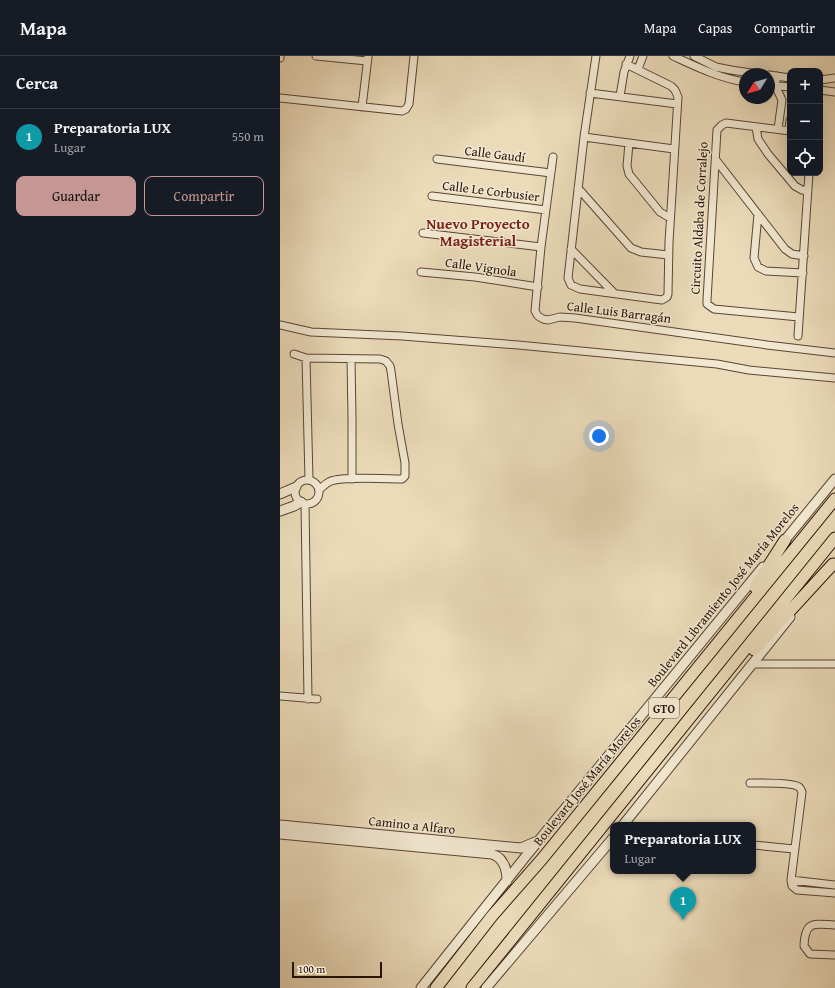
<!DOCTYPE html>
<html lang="es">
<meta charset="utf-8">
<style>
body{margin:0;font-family:"Gentium Book Plus",serif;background:#20242c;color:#f1f3f6}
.controls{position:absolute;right:12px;top:12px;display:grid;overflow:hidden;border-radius:8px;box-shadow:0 4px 16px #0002}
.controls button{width:36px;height:36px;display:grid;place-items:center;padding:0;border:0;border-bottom:1px solid #363941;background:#171b24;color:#f1f3f6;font:20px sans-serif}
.compass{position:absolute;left:459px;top:12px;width:36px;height:36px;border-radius:50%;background:#171b24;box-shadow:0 4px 16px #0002;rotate:233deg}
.scale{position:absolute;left:12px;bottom:10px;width:90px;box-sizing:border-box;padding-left:4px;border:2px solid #2a1307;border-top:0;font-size:11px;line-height:14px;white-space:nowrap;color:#2a1307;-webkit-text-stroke:3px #f2e8d2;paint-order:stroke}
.you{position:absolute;left:319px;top:380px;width:14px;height:14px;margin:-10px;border:3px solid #fff;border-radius:50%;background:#1a73e8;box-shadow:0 0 0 6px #1a73e833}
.badge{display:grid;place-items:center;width:26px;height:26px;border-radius:50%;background:#c59692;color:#fff;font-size:13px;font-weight:700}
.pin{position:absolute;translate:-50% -33px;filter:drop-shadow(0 1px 2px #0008)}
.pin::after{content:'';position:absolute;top:21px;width:14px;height:12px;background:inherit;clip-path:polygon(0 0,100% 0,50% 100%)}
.popup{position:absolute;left:330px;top:766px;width:146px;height:52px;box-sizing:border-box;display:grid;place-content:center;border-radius:8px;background:#171b24;filter:drop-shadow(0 1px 3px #0005);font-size:13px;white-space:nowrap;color:#9ea1a6}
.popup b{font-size:15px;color:#f1f3f6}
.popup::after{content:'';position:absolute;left:50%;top:100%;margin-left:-8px;border:8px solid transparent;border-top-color:#171b24}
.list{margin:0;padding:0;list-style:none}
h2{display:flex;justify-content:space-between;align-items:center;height:52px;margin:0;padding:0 16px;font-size:17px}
h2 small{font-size:13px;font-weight:400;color:#9ea1a6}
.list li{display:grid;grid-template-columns:26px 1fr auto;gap:12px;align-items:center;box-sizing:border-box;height:56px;padding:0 16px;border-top:1px solid #363941}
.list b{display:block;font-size:15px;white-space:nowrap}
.list p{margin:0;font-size:13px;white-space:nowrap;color:#9ea1a6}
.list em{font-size:13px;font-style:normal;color:#9ea1a6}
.actions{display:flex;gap:8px;padding:12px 16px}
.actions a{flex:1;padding:9px 0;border:1px solid #c59692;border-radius:8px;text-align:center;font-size:14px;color:#c59692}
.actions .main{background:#c59692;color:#111}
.icon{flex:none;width:22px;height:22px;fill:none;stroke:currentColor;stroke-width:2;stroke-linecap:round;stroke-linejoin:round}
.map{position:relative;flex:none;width:555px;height:932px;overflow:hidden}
header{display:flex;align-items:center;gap:24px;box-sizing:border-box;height:56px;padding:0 20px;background:#171b24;border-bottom:1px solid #363941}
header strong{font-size:19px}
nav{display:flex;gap:22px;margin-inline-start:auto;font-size:14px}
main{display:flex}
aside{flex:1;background:#171b24}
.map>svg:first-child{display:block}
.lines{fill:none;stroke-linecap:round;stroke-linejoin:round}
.minor-casing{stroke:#5a4534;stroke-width:9}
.tertiary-casing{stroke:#5a4534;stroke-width:11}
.primary-casing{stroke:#2a1307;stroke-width:13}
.minor{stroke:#f2e8d2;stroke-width:7}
.tertiary{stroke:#f2e8d2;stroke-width:9}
.primary{stroke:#ebdbb9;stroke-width:11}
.labels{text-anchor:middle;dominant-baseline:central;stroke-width:3;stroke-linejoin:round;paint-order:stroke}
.shield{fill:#f2e8d2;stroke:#665344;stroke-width:1}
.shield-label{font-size:12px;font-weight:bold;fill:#2a1307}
.street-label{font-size:13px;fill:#2a1307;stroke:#f2e8d2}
.quarter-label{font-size:15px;font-weight:bold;fill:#7a1f14;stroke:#f2e8d2}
</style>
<header>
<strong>Mapa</strong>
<nav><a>Mapa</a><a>Capas</a><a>Compartir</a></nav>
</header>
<main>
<aside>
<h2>Cerca<small></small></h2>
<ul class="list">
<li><span class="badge" style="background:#0f9aa8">1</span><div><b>Preparatoria LUX</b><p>Lugar</p></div><em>550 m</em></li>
</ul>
<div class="actions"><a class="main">Guardar</a><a>Compartir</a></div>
</aside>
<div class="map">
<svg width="555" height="932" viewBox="0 0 555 932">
<rect width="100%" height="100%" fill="#ebdbb9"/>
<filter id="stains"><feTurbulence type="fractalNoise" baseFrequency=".005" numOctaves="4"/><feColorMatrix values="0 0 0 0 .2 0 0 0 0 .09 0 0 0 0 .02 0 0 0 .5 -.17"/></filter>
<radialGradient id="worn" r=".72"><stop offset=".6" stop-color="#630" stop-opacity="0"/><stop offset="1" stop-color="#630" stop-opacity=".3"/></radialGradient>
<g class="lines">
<!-- minor casing -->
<g class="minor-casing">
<path id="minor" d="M 36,0 L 87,5
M 316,0 L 304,81 L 288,222 L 291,229 L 300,233 L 382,244 L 387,241 L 388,238 L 389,186 L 398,41 L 395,34 L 391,30 L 346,8
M 393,0 C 417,11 439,22 465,26
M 414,0 L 436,11 L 451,14 L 478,18
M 0,2 L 0,0
M 358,13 L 363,0
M 489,19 L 510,22
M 497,20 L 495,29 L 502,44 L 498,73
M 540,24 L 555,22
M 489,29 L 510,31
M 540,34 L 555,36
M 310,37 L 397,48
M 340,40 L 344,16 L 350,0
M 0,42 L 122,55 L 126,53 L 129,48 L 134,0
M 82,51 L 88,1
M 476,71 L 478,83 L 488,98 L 515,130 L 522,134 L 528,135
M 509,74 L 510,64
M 510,75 L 446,67 L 442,69 L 437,74 L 427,244 L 427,248 L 434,253 L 519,261
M 304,81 L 394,93
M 349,87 L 347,110 L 349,118 L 380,156 L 390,162
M 273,101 L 261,191 L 255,255 L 258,260 L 263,263 L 268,264 L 280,261 L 295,262 L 487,289 L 555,297
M 157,103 L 271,117
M 436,104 L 505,193 L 512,198 L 524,200
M 298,132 L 351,192 L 361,196 L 388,199
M 152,140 L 266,154
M 478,158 L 474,202 L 478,211 L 486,215 L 523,217
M 143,177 L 261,191
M 291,193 L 334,237
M 141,216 L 195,221 L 258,231
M 0,269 L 31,276 L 122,280 L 238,289 L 437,308 L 469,314 L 555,322
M 518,280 L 529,117
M 14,298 L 26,302 L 100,303 L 106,305 L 110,310 L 111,315 L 118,368 L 125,407 L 125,420 L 122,423 C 107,423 60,420 49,426 C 45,428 42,431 39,434
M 26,302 L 29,424
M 71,303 L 72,362 L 72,423
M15 436a12 12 0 1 1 24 0a12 12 0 1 1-24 0Z
M 25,448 L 28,643
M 473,608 L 555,608
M 0,640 L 37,643
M 470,727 C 479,727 513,726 519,731 C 521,733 521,734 522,736 L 511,824 L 512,830 L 517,834 L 555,837
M 473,789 L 514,793
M 511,824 L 555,829
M 555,869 C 534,868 525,864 524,890 L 530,898 L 555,899"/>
</g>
<!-- tertiary casing -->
<g class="tertiary-casing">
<path id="tertiary" d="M 0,438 L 16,431
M 0,455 L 14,450 L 21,446
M 501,489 L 555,423
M 0,769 L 241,792 L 255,786
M 343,769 L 510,561
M 0,778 L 212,798 C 224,802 227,813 227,825
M 141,932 L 246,800 L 483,511
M 206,932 L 333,782"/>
</g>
<!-- primary casing -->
<g class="primary-casing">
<path id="primary" d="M 475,531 L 505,484
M 474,594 L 553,508
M 156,932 L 212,860 L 262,803 L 555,443
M 192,932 L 555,482"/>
</g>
<!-- minor -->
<use href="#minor" class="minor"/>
<!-- tertiary -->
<use href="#tertiary" class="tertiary"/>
<!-- primary -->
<use href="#primary" class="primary"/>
</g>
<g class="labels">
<!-- shield labels -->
<rect class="shield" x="369" y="642" width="30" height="20" rx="3"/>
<g class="shield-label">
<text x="384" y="652">GTO</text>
</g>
<!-- street labels -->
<g class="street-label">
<text transform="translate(215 98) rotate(7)">Calle Gaudí</text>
<text transform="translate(211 135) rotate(7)">Calle Le Corbusier</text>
<text transform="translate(419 162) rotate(-87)">Circuito Aldaba de Corralejo</text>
<text transform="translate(201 211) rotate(8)">Calle Vignola</text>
<text transform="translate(339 256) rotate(7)">Calle Luis Barragán</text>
<text transform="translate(443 539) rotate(-51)">Boulevard Libramiento José María Morelos</text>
<text transform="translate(307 725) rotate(-51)">Boulevard José María Morelos</text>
<text transform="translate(132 769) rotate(6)">Camino a Alfaro</text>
</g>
<!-- quarter labels -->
<g class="quarter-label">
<text x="198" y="167">Nuevo Proyecto<tspan x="198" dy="17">Magisterial</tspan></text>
</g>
</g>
<rect width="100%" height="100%" filter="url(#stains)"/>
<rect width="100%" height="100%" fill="url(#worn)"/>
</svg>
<div class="controls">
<button>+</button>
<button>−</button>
<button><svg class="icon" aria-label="locate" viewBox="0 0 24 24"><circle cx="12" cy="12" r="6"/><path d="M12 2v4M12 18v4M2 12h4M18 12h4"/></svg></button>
</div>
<svg class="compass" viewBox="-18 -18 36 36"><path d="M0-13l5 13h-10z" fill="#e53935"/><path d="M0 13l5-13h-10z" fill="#9ea1a6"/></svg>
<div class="scale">100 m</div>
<div class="you"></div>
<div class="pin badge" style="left:403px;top:864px;background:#0f9aa8">1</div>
<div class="popup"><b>Preparatoria LUX</b>Lugar</div>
</div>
</main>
